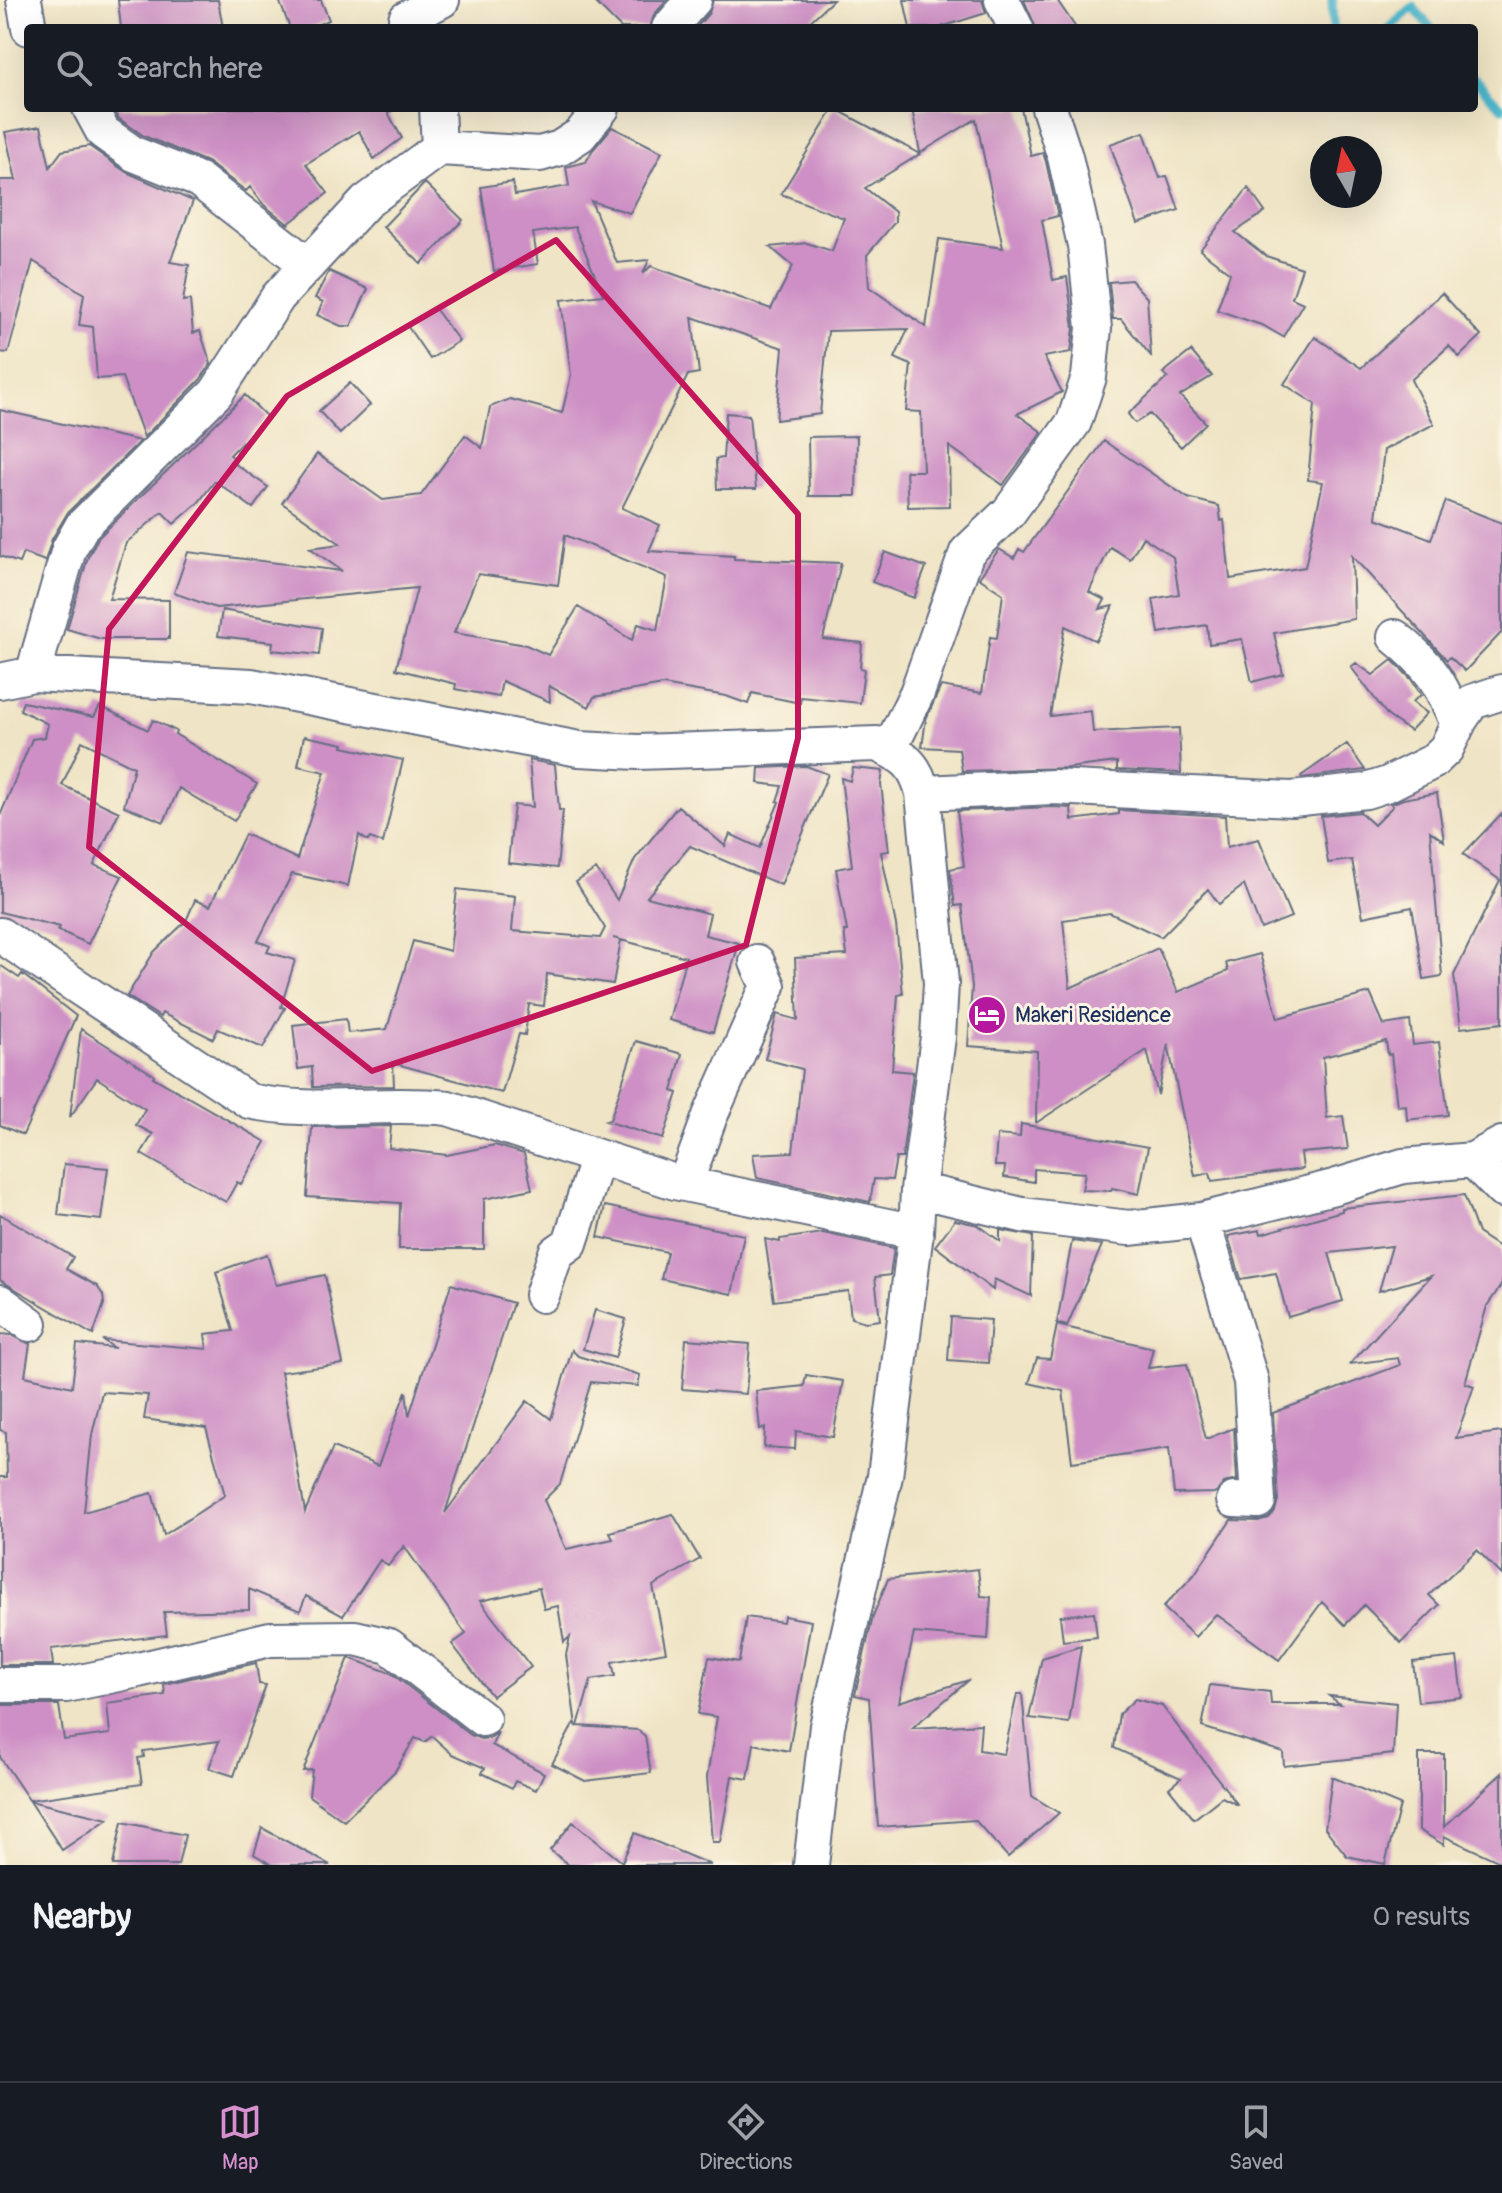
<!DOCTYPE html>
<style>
body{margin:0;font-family:Pangolin,sans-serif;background:#242831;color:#f1f3f6}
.compass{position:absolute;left:1310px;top:136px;width:72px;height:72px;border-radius:50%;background:#171b24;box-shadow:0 8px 32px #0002;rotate:351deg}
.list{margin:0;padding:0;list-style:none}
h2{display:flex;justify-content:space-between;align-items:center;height:104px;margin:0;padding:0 32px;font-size:34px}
h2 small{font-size:26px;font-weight:400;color:#9ea1a6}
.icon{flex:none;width:44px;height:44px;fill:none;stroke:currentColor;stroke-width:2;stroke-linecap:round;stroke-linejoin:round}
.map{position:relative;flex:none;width:1502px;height:1865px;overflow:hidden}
.search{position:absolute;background:#171b24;box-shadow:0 8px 32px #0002;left:24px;right:24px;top:24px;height:88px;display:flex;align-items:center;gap:20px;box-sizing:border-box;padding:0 28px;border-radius:8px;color:#9ea1a6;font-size:30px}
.sheet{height:216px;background:#171b24}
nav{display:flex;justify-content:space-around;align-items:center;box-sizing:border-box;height:112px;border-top:2px solid #363941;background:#171b24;font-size:22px;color:#9ea1a6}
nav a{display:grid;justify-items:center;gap:4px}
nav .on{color:#d690ce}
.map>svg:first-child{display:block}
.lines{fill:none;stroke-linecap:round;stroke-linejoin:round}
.stream{stroke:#4db5cb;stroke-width:9}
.building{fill:#cd8fc5;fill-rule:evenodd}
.minor-casing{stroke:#656e82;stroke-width:38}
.minor{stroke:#fff;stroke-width:34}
.marked{fill:none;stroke:#c2185b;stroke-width:6;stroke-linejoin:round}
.labels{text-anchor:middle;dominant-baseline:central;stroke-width:6;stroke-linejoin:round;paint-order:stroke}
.poi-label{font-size:22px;fill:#1b2f5e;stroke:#fcf5e5;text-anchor:start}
</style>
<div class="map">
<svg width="1502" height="1865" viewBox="0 0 1502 1865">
<rect width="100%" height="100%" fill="#fcf5e5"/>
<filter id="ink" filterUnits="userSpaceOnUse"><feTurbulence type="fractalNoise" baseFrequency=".0125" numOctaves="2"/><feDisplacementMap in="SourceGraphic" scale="16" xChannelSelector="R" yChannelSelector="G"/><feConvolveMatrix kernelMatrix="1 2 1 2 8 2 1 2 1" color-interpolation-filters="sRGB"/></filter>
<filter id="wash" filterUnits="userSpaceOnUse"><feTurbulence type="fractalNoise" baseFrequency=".006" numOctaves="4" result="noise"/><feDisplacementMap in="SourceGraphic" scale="32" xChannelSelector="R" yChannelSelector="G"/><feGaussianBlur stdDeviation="1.8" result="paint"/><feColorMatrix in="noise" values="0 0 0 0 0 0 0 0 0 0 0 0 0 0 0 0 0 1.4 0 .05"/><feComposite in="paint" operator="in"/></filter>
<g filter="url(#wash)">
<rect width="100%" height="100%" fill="#efe4c5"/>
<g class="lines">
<!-- stream -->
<path class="stream" d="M 1332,0 L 1333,28
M 1389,28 L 1413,7 L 1431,28
M 1474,79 L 1502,108"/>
</g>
<g id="blocks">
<!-- building -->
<path class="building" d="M 118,0 L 218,0 L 223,28 L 121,28 Z
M 279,0 L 321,0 L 329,20 L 309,28 L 290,28 Z
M 593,0 L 667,0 L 654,15 L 650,28 L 621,28 Z
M 713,0 L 833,0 L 803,28 L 696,28 L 709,13 Z
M 904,0 L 982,0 L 986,13 L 938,28 L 910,28 Z
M 1024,0 L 1057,0 L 1076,28 L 1036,28 Z
M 113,108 L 396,108 L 388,113 L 402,138 L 374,159 L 359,131 L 306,164 L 328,193 L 288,224 L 264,205 L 250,187 L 246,191 L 207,162 L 144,136 L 118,118 Z
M 834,108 L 920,154 L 865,188 L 895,212 L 895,222 L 867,255 L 869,287 L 926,327 L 939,239 L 1003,248 L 976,119 L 920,153 L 912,108 L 1021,108 L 1031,156 L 1043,153 L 1046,162 L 1058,216 L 1042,220 L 1053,280 L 1067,277 L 1074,328 L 1071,352 L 1044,357 L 1062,392 L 1017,414 L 1042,432 L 1003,485 L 949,446 L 950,506 L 908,507 L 906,471 L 923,471 L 921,412 L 906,411 L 911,365 L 895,358 L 908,329 L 828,331 L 820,414 L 776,420 L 783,348 L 692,317 L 699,373 L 688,375 L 622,508 L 660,525 L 649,551 L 734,556 L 734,559 L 841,563 L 823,639 L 862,643 L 860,668 L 864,669 L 860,703 L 801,697 L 800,703 L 752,693 L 748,704 L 726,696 L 663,685 L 594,697 L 589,707 L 549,686 L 550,702 L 502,681 L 499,697 L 455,689 L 456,684 L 396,669 L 417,588 L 216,608 L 174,593 L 188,552 L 342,571 L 310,548 L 341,544 L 282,503 L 317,454 L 383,500 L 421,495 L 465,435 L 482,448 L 490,407 L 510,399 L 562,413 L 571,375 L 561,300 L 603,295 L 575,227 L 533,233 L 538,264 L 494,271 L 481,187 L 513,182 L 515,195 L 569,186 L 566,167 L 586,162 L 592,151 L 612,127 L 662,152 L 630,213 L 591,201 L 617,263 L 649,260 L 643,274 L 651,266 L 771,309 L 793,266 L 770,247 L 807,243 L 832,251 L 844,218 L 781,194 ZM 565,535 L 667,577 L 657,630 L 638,624 L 632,640 L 578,607 L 548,655 L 526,645 L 454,633 L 478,574 L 558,585 Z
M 41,126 L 50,167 L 62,151 L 89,146 L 126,172 L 193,201 L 170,262 L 189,265 L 183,301 L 190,300 L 193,333 L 200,331 L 211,364 L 200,380 L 144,437 L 122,377 L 97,379 L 93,327 L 79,325 L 84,294 L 33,261 L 8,353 L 0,352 L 0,180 L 16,180 L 5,132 Z
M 1144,132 L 1160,178 L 1167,176 L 1179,210 L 1138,224 L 1110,144 Z
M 425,183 L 463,220 L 421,264 L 383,227 Z
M 1248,188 L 1265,212 L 1235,232 L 1266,256 L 1302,268 L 1292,298 L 1303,303 L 1283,337 L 1264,326 L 1217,310 L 1230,273 L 1200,250 Z
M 329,271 L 368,289 L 351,326 L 341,326 L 317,315 L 323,302 L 315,298 Z
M 1131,280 L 1147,298 L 1151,356 L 1121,319 L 1113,319 L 1109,282 Z
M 1442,293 L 1481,336 L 1459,357 L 1449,346 L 1411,380 L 1434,424 L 1384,450 L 1376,518 L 1431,539 L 1446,501 L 1502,523 L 1502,632 L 1465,671 L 1450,657 L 1447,660 L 1352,556 L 1354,619 L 1274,633 L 1283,674 L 1252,682 L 1242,639 L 1209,644 L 1207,625 L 1159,633 L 1153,599 L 1179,594 L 1173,557 L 1143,537 L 1130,559 L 1110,547 L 1089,592 L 1105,600 L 1100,609 L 1113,606 L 1096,641 L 1065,626 L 1050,716 L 1091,711 L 1093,732 L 1179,728 L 1181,773 L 1117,770 L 1117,762 L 1069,768 L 962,771 L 959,749 L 922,747 L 926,719 L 941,686 L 982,693 L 990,637 L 997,638 L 1003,594 L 979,578 L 999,549 L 1014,558 L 1019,549 L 1024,552 L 1104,441 L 1188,498 L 1219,506 L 1221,521 L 1224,520 L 1230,579 L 1305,567 L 1323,482 L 1308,480 L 1315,404 L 1284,384 L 1315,337 L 1361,368 Z
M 434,307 L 459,341 L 430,359 L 408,327 Z
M 1191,351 L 1212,376 L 1180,396 L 1206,423 L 1181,447 L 1150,414 L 1135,423 L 1128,414 L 1168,377 L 1163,373 Z
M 350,383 L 370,405 L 340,434 L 319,411 Z
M 245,395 L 267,417 L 230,455 L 234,458 L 231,461 L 268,487 L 253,508 L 215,481 L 198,503 L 174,524 L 162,512 L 126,543 L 109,599 L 169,600 L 169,639 L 101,639 L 67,629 L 88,557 L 98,538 Z
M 0,410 L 140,441 L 68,512 L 52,539 L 45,561 L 23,553 L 19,563 L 0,556 Z
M 726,413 L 749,415 L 756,489 L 717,489 L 716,459 L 723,458 Z
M 857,436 L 856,496 L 809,496 L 808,437 Z
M 885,552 L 926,567 L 914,598 L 872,582 Z
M 222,610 L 322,628 L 319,655 L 272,650 L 273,642 L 218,636 Z
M 1392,660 L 1411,679 L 1421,695 L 1412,702 L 1427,713 L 1410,731 L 1388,716 L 1351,667 L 1356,663 L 1373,675 Z
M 23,702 L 94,717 L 100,706 L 148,730 L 153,720 L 176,731 L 175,734 L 257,784 L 234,821 L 179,788 L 164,822 L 124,806 L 134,767 L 82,741 L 62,785 L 119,812 L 94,865 L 122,876 L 88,944 L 58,930 L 60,927 L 0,912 L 0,816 L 32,739 L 45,737 L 48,724 L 20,710 Z
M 304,736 L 344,744 L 343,747 L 403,760 L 383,843 L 370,838 L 368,841 L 359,835 L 348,886 L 292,874 L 258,941 L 270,946 L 267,952 L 295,960 L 281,1007 L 285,1008 L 263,1048 L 218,1029 L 213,1039 L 162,1013 L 160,1017 L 127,996 L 154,952 L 186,921 L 195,900 L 210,906 L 245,834 L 297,859 L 325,772 L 298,766 Z
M 1347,744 L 1365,770 L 1302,778 L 1301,776 Z
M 529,760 L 555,765 L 559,810 L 563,810 L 557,868 L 508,863 L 514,805 L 533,807 Z
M 806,766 L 828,774 L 781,885 L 690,846 L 647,897 L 710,914 L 705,935 L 739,943 L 713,1032 L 669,1020 L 686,957 L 613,938 L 621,940 L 613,984 L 547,974 L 544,1006 L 529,1004 L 525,1035 L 519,1034 L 502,1093 L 393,1063 L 394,1086 L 313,1087 L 312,1067 L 298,1069 L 293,1025 L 346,1019 L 348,1033 L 387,1029 L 413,941 L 450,951 L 457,889 L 515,896 L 512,931 L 600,938 L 605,928 L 576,882 L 596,869 L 617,900 L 635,859 L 678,806 L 725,846 L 730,834 L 760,848 L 779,802 L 777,801 L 782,786 L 758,783 L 759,768 Z
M 853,768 L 883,771 L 881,784 L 889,851 L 881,852 L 896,925 L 903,994 L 898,995 L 892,1070 L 913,1072 L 902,1158 L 896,1158 L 892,1180 L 874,1179 L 870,1202 L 757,1178 L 753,1154 L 793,1152 L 802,1069 L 765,1059 L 777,1014 L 798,1020 L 795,958 L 847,955 L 844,931 L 847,931 L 836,869 L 852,866 L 841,778 L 850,781 Z
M 1437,793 L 1444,841 L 1430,831 L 1442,976 L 1424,979 L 1412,907 L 1363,917 L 1352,860 L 1328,863 L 1321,816 L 1360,812 L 1374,825 L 1393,806 L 1391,804 L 1403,799 Z
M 1053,807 L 1071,808 L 1072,820 L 1119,814 L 1119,810 L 1225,816 L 1227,847 L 1259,839 L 1291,917 L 1261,929 L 1244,885 L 1219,904 L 1208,889 L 1161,937 L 1110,913 L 1063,920 L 1070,988 L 1158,948 L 1178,992 L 1228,971 L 1226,963 L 1260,954 L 1278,1018 L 1370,993 L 1384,1025 L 1410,1021 L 1413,1045 L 1439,1042 L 1448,1115 L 1407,1120 L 1406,1105 L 1397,1106 L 1391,1054 L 1388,1055 L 1386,1041 L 1323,1057 L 1327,1118 L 1343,1116 L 1348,1149 L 1301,1153 L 1303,1169 L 1212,1181 L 1210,1173 L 1195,1176 L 1168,1044 L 1158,1095 L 1147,1050 L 1036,1123 L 1037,1051 L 968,1046 L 972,986 L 962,905 L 955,906 L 950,869 L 964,866 L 957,811 Z
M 1502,813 L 1502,1023 L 1461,1028 L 1454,975 L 1500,880 L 1463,854 Z
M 0,965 L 19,978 L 22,974 L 76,1016 L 23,1135 L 0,1125 Z
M 81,1029 L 154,1075 L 153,1077 L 266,1142 L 241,1184 L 237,1182 L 226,1202 L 141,1154 L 153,1134 L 136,1125 L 145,1109 L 97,1078 L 70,1117 Z
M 636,1041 L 682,1054 L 672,1091 L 678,1093 L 663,1139 L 606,1121 L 610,1120 Z
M 1021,1124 L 1148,1147 L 1139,1194 L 1112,1188 L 1111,1191 L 1082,1190 L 1085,1173 L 1034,1169 L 1034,1182 L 1004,1177 L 1005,1166 L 995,1166 L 997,1135 L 1020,1137 Z
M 391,1126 L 389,1148 L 447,1155 L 495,1145 L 524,1154 L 532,1189 L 484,1199 L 484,1249 L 399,1249 L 400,1203 L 307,1197 L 312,1127 Z
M 64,1164 L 108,1168 L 101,1220 L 58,1215 Z
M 1464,1195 L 1478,1233 L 1502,1249 L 1502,1284 L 1487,1306 L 1465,1383 L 1474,1386 L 1456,1438 L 1502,1432 L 1502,1575 L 1477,1550 L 1429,1595 L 1439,1605 L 1401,1643 L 1364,1605 L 1345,1625 L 1322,1602 L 1279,1660 L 1216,1614 L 1195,1637 L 1163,1607 L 1194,1575 L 1231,1520 L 1258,1521 L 1269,1518 L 1275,1511 L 1278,1500 L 1273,1413 L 1400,1365 L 1398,1358 L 1350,1364 L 1431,1276 L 1379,1291 L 1392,1246 L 1329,1253 L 1343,1301 L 1288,1317 L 1276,1273 L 1241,1279 L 1228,1236 L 1260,1230 L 1261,1234 L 1342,1211 L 1342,1208 Z
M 605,1206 L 744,1235 L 732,1294 L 661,1279 L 667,1252 L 598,1237 Z
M 0,1214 L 73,1257 L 66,1269 L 97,1286 L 103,1295 L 104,1304 L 93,1335 L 0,1280 Z
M 955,1220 L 978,1225 L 1000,1241 L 1000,1230 L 1033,1236 L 1031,1296 L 994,1279 L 993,1290 L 935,1246 Z
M 823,1233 L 894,1248 L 890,1275 L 875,1277 L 880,1320 L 866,1322 L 851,1318 L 848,1291 L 774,1301 L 765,1239 L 780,1242 L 780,1239 Z
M 1072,1241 L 1102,1245 L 1067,1326 L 1057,1323 Z
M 267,1254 L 276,1285 L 325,1275 L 343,1364 L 281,1372 L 305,1512 L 333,1447 L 378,1466 L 406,1391 L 409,1416 L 451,1284 L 513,1303 L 445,1513 L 527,1401 L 551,1419 L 572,1350 L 578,1356 L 640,1375 L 638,1386 L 591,1382 L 560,1484 L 544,1500 L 566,1549 L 613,1539 L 610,1532 L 673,1514 L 700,1559 L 653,1586 L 666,1652 L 612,1662 L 615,1676 L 591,1680 L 578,1726 L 638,1730 L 645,1736 L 651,1773 L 585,1781 L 552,1764 L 574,1723 L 576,1725 L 566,1655 L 570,1637 L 564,1642 L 558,1606 L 544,1609 L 539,1588 L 480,1601 L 531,1667 L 492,1696 L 452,1644 L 466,1634 L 404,1546 L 388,1566 L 380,1560 L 343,1616 L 306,1596 L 300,1611 L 249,1589 L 249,1610 L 164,1612 L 167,1635 L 51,1649 L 53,1665 L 0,1665 L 0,1477 L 7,1477 L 6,1432 L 0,1430 L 0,1334 L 12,1335 L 30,1344 L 25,1376 L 72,1387 L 77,1344 L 115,1348 L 102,1340 L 207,1349 L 205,1334 L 233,1331 L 216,1272 ZM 102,1392 L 148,1395 L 144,1419 L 206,1428 L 225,1495 L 164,1535 L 152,1493 L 84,1512 L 92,1435 Z
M 595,1310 L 626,1319 L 615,1358 L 583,1349 Z
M 951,1317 L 991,1320 L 988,1363 L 948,1360 Z
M 1057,1325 L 1153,1348 L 1148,1368 L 1187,1364 L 1206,1439 L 1234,1428 L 1237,1480 L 1224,1483 L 1216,1493 L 1174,1494 L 1169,1448 L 1072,1462 L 1063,1391 L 1029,1383 L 1037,1358 L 1050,1359 Z
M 686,1339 L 750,1344 L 746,1394 L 682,1389 Z
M 806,1375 L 843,1381 L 833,1437 L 796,1431 L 795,1449 L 764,1447 L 765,1428 L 760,1429 L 756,1391 L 804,1386 Z
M 978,1569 L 981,1596 L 991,1597 L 988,1639 L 914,1633 L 899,1702 L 969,1680 L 912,1728 L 981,1724 L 979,1750 L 1004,1754 L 1017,1694 L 1022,1694 L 1032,1796 L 1059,1813 L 1008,1857 L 975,1820 L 878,1827 L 869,1698 L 855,1695 L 873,1616 L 888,1579 Z
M 1094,1612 L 1097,1637 L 1063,1641 L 1060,1616 Z
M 784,1616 L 811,1621 L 789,1751 L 754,1744 L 748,1779 L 732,1776 L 720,1842 L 712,1842 L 707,1777 L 717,1717 L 698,1714 L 709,1657 L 739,1662 L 746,1617 L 783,1622 Z
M 1081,1646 L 1069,1723 L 1029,1718 L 1042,1658 Z
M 1457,1657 L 1462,1697 L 1418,1702 L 1413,1662 Z
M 349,1658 L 391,1673 L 471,1735 L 481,1739 L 490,1738 L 498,1732 L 492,1745 L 544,1773 L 536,1790 L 515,1781 L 512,1788 L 482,1773 L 485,1768 L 452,1754 L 432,1736 L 425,1742 L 415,1738 L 395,1771 L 344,1821 L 309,1796 L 312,1770 L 303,1771 Z
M 256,1663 L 259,1684 L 266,1685 L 234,1776 L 209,1768 L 219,1741 L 143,1751 L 144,1757 L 138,1758 L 142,1784 L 29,1800 L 0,1757 L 0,1705 L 59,1705 L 64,1740 L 110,1734 L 107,1703 L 165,1695 L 164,1684 Z
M 1210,1685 L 1270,1692 L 1271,1704 L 1340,1704 L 1329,1696 L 1396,1703 L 1393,1754 L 1284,1766 L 1283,1752 L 1202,1727 Z
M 1135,1699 L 1162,1706 L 1238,1805 L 1222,1797 L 1194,1819 L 1169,1788 L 1181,1778 L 1114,1748 L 1119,1714 Z
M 1419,1754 L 1444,1754 L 1444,1827 L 1502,1773 L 1502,1863 L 1444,1836 L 1444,1845 L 1419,1830 Z
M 1332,1777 L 1400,1805 L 1385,1864 L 1347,1856 L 1325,1828 Z
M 30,1801 L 108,1819 L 62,1850 Z
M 122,1822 L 185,1835 L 178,1865 L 113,1865 Z
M 573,1822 L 622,1862 L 635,1833 L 711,1865 L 569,1865 L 550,1850 Z
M 262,1828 L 330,1865 L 272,1865 L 254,1854 Z"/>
</g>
</g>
<g filter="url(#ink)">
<use href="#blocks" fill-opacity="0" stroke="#656e82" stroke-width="2"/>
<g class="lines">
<!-- minor casing -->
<g class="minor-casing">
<path id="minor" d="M 24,0 L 29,28
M 1002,0 L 1016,28
M 406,19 L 442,0
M 669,28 L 694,0
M 90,108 L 103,132 L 134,154 L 199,180 L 308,265
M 437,108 L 439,148
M 1395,637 C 1431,666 1440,682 1458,724
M 33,674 L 69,549 L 82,526 L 216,393 L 278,297 L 366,202 L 439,148 L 540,154 L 560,148 L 580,135 L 602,108
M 0,681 L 33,674 L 251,686 L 579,749 L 638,752 L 877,744 C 904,757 915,762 923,793 L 941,983 L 938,1037 L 918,1190 L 916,1232 L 885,1476 L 827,1726 L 811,1865
M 889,750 L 917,693 L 967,552 L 1009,512 L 1074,422 L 1089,377 L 1094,328 L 1085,245 L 1065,157 L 1049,108
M 923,793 L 1053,787 L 1292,799 L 1366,791 L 1388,784 L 1432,762 L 1446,749 L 1460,720 L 1472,702 L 1502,692
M 0,935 L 249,1101 C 315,1115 382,1101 448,1108 L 675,1182 L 916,1232
M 1473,1160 L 1502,1144
M 685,1184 L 710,1116 L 768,986 L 757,962
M 918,1190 L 1022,1215 L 1129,1228 L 1202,1220 L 1334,1187 L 1403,1166 L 1473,1160 L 1502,1190
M 1202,1220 L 1251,1381 L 1258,1501 L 1234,1500
M 542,1295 L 556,1253 L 570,1243 L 598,1157
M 0,1302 L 30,1324
M 0,1685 L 66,1685 L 138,1670 L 270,1639 L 355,1638 L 389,1646 L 483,1719"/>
</g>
<!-- minor -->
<use href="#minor" class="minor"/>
</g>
</g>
<!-- marked area -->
<path class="marked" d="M 556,240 L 798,514 L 798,738 L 746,945 L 372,1071 L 89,847 L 109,629 L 287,396 Z"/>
<!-- icons -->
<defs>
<g id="hotel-disc" transform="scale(2)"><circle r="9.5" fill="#b5179e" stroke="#fcf5e5"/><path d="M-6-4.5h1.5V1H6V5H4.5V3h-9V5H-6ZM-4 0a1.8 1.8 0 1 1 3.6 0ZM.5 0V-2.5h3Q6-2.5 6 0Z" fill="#fff"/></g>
</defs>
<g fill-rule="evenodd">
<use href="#hotel-disc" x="987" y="1015"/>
</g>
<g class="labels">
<!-- poi labels -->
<g class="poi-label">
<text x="1015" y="1015">Makeri Residence</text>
</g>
</g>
</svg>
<svg class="compass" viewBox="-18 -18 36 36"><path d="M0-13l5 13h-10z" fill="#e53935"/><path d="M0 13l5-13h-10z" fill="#9ea1a6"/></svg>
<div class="search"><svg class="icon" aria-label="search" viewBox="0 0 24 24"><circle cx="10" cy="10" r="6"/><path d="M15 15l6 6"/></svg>Search here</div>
</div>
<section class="sheet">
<h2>Nearby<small>0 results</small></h2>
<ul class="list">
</ul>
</section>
<nav>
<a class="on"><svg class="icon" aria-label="map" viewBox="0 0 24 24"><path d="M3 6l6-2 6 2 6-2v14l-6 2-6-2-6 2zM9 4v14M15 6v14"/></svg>Map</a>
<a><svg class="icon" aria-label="directions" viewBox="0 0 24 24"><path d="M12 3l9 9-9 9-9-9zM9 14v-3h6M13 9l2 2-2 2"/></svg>Directions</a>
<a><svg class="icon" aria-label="saved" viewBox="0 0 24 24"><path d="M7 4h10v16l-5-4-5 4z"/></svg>Saved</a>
</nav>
